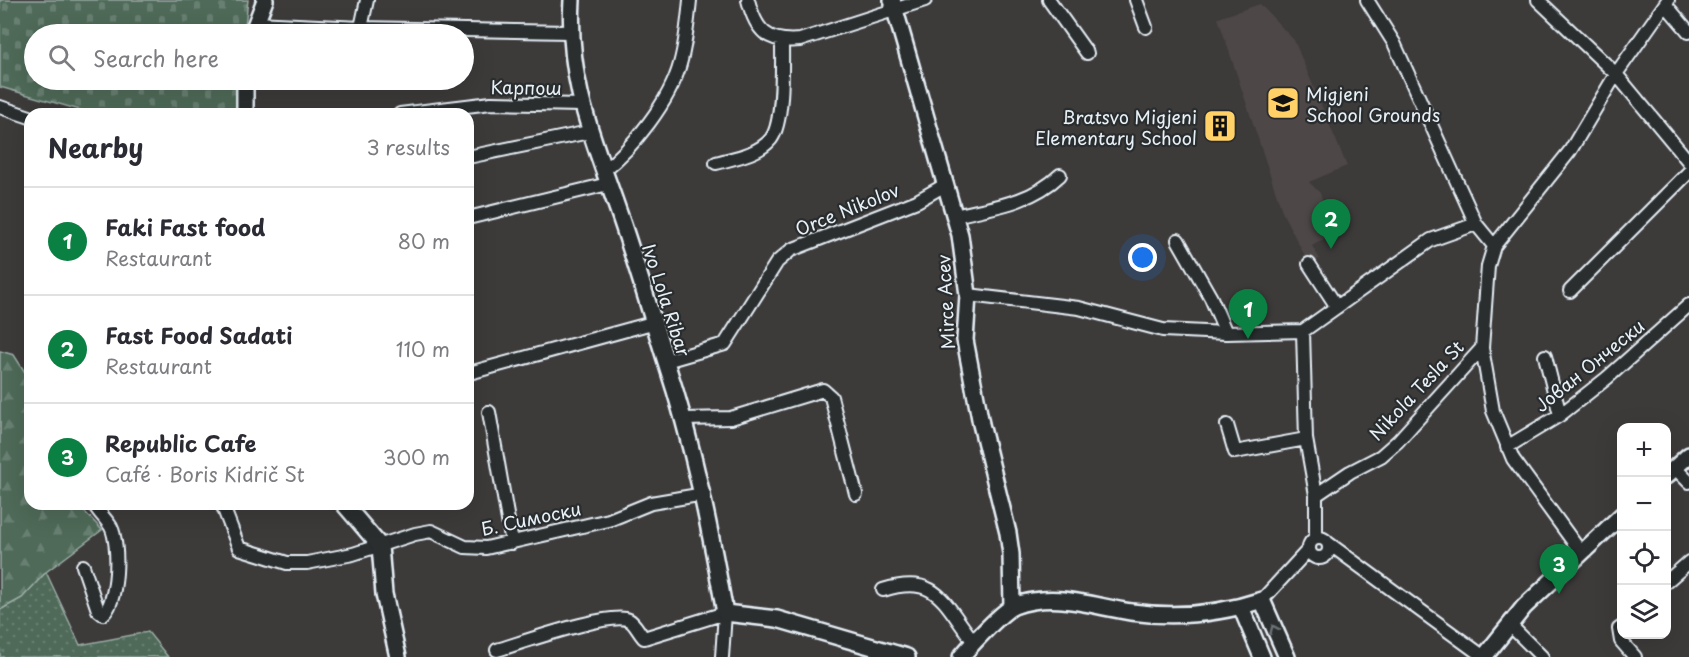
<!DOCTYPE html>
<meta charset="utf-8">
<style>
body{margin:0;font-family:"Playpen Sans",sans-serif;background:#f7f7f7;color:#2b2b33}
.controls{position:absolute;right:18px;bottom:18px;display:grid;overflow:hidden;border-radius:12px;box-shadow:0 6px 24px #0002}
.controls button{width:54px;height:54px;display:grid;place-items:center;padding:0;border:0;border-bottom:2px solid #e1e1e2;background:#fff;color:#2b2b33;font:30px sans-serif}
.you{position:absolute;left:1143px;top:258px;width:21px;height:21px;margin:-15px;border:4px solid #fff;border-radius:50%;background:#1a73e8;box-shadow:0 0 0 9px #1a73e833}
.badge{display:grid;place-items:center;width:39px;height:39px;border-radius:50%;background:#0b8043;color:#fff;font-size:20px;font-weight:700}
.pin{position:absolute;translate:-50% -50px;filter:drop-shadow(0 2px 3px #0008)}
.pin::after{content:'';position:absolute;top:32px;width:21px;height:18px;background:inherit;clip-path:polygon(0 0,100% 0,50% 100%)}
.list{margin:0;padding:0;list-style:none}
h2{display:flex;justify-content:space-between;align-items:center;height:78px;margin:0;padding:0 24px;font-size:26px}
h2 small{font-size:20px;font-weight:400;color:#7c7c81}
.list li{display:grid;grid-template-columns:39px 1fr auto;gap:18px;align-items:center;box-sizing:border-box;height:108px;padding:0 24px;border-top:2px solid #e1e1e2}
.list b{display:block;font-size:22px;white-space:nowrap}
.list p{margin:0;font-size:20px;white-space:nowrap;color:#7c7c81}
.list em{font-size:20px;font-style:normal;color:#7c7c81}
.icon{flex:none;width:33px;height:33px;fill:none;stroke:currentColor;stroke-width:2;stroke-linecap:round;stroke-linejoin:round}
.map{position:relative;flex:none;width:1689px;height:657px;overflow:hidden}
.search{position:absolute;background:#fff;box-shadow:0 6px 24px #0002;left:24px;top:24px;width:450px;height:66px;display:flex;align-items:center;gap:15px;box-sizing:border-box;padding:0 21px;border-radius:33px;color:#7c7c81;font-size:22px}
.panel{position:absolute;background:#fff;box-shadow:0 6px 24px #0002;left:24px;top:108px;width:450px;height:402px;border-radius:18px}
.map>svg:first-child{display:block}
.built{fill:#4d4646}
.grass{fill:url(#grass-dots);stroke:#9caea8;stroke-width:1.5}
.forest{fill:url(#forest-firs);stroke:#9caea8;stroke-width:1.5}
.cemetery{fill:url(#cemetery-stones);stroke:#9caea8;stroke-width:1.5}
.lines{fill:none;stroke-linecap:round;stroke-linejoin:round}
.minor-casing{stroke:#e8f1f8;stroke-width:16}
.tertiary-casing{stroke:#e8f1f8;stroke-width:20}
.minor{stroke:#2a2d2e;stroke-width:12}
.tertiary{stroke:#2a2d2e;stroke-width:15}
.oneway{stroke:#6c7275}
.labels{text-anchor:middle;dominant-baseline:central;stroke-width:4.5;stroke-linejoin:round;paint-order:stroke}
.street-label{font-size:18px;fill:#e8f1f8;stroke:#2a2d2e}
.poi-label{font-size:18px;fill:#e8f1f8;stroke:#2a2d2e;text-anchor:start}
</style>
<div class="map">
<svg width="1689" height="657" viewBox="0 0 1689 657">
<defs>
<pattern id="grass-dots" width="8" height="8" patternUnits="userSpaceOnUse" patternTransform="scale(1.5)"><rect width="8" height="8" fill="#4f6a59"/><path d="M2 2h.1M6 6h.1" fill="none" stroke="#688072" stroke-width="1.8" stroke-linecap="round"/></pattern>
<pattern id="forest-firs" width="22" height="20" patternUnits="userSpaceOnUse" patternTransform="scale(1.5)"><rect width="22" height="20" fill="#4f6a59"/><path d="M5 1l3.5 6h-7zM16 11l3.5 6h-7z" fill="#688072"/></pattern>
<pattern id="cemetery-stones" width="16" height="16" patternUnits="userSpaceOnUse" patternTransform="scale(1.5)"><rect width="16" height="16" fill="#4f6a59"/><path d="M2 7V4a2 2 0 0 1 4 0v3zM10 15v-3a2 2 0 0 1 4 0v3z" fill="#688072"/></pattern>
</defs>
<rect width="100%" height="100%" fill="#3d3a3a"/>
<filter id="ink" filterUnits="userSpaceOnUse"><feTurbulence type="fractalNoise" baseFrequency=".0167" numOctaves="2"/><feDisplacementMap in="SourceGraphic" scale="12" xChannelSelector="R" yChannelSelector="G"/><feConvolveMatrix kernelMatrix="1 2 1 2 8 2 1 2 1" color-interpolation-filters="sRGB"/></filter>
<g filter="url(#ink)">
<!-- built -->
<path class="built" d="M 1260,4 L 1294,40 L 1347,166 L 1309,182 L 1320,193 L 1331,226 L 1323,233 L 1326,238 L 1312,246 L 1320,259 L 1309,264 L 1283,214 L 1218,18 Z"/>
<!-- grass -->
<path class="grass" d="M 46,572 L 80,645 L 148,632 L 168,657 L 0,657 L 0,610 L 22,598 Z"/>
<!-- forest -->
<path class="forest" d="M 0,351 L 14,355 L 30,380 L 30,504 L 82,504 L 82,509 L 102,530 L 46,572 L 22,598 L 0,610 Z"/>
<!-- cemetery -->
<path class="cemetery" d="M 0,0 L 248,0 L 244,34 L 34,34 L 34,80 L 239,80 L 235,114 L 94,114 L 0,87 Z"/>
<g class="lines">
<!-- minor casing -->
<g class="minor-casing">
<path id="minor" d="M 748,0 C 756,31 767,43 800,40 L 925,0
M 1049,0 L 1087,53
M 1136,0 L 1146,27
M 1367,0 L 1394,43 L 1476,224 L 1494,246
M 1538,0 L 1616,74 L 1689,162
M 1665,4 L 1689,32
M 256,23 L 361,28 L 570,32
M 361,28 L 367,0
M 0,107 L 30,117
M 400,114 L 491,103 L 581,105
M 468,157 L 589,132
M 716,163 C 734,158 759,154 771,139 C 784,122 782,64 782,42
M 603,171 C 633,148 670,101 680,64 C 686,43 688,21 690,0
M 954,216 C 993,207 1031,203 1060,175
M 468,218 L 608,184
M 1178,240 L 1211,298 L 1226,333
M 1309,264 L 1337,307
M 1570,291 L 1689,172
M 968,295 L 1079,308 L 1163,330 L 1226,333 L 1303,331 L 1431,240 L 1476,224
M 1303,331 L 1306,439 L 1316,495 L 1316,538
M 1545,356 L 1560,415
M 666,361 L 725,344 L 777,262 L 791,250 L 917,201 L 945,185
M 473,372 L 652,323
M 489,412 L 512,543
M 684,419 L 731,418 L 823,390 L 831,397 L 856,494
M 1227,425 L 1235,452 L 1306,439
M 1507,447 L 1560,415 L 1607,378 L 1689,305
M 1675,468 L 1689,482
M 1316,495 L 1350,472 L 1381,456 L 1398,441 L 1482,348
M 222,504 L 239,548 L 287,563 L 307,563 L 353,554 L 415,534 L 431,531 L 465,547 L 486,548 L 609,520 L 651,503 L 704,494
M1309 548a10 10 0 1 1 20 0a10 10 0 1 1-20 0Z
M 1328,543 L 1484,657
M 1580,551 L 1513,459 L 1493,411 L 1482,348 L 1488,266 L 1494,246 L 1570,151 L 1616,74 L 1668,0
M 83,566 L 98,610 L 103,614 C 118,602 120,545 111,527 C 106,519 99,513 94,504
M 1666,582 L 1689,562
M 883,590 C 938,573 943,603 974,642
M 1262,600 L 1309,549
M 1509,624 L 1542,657
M 1622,627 L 1619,629 L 1621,641 L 1635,657
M 497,650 C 521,643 611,611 629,620 C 635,623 639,633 644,638 L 725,613 L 722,657"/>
</g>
<!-- tertiary casing -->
<g class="tertiary-casing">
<path id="tertiary" d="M 572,0 C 567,85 595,142 621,219 C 637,266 651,314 666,362 C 693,444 710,528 725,613 L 777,619 L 907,657
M 892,0 L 960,235 L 968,295 L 965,340 L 981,424 L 1008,533 L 1011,554 L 1012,607
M 252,34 L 265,0
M 245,114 L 245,80
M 1666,476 L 1689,455
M 344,504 L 380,546 L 384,594 L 398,657
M 1241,607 L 1262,657
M 961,657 C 971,645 1001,612 1014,606 C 1054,591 1091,606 1131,612 C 1175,618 1220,614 1262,600 L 1287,657
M 1484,657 L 1524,607 L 1622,515"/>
</g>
<!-- minor -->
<use href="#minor" class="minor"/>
<!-- tertiary -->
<use href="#tertiary" class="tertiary"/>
</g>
<!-- one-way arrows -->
<defs><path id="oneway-chevron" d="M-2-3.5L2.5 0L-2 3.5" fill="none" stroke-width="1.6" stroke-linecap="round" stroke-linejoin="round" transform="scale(1.5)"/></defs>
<use class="oneway" href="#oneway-chevron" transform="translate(1274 629) rotate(-114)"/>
</g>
<!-- icons -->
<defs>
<g id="school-square" transform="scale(1.725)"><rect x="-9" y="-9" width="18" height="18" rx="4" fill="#ffd166" stroke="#2a2d2e"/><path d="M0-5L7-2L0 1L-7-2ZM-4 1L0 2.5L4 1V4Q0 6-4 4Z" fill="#111"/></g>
<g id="building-square" transform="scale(1.725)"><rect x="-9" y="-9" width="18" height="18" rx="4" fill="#ffd166" stroke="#2a2d2e"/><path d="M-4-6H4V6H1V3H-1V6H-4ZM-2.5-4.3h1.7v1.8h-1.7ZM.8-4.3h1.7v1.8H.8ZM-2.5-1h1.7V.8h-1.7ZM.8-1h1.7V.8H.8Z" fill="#111"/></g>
</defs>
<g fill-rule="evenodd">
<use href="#school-square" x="1283" y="103"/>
<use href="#building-square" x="1220" y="126"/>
</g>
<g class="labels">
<!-- street labels -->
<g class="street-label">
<text transform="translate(526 87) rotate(1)">Карпош</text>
<text transform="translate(847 209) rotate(-22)">Orce Nikolov</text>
<text transform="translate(667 300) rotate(72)">Ivo Lola Ribar</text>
<text transform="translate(945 302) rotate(-93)">Mirce Acev</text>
<text transform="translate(1589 365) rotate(-39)">Јован Ончески</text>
<text transform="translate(1416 390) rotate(-47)">Nikola Tesla St</text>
<text transform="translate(531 518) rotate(-12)">Б. Симоски</text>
</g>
<!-- poi labels -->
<g class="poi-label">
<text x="1306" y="93">Migjeni<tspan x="1306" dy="21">School Grounds</tspan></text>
<text x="1197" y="116" text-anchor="end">Bratsvo Migjeni<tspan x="1197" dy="21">Elementary School</tspan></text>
</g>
</g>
</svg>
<div class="controls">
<button>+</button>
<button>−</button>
<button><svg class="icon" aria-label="locate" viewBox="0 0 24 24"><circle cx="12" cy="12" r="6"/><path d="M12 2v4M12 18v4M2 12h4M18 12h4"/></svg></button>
<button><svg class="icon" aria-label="layers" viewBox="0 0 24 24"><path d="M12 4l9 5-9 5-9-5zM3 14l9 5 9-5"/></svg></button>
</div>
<div class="you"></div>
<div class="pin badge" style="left:1248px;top:339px">1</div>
<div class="pin badge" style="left:1331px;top:249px">2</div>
<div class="pin badge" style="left:1559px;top:594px">3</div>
<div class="search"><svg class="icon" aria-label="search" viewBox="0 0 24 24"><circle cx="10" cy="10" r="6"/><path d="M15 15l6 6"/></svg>Search here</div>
<section class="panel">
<h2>Nearby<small>3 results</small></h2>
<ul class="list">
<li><span class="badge">1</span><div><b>Faki Fast food</b><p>Restaurant</p></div><em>80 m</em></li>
<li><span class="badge">2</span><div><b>Fast Food Sadati</b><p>Restaurant</p></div><em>110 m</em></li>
<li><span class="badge">3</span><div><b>Republic Cafe</b><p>Café · Boris Kidrič St</p></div><em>300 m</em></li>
</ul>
</section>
</div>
